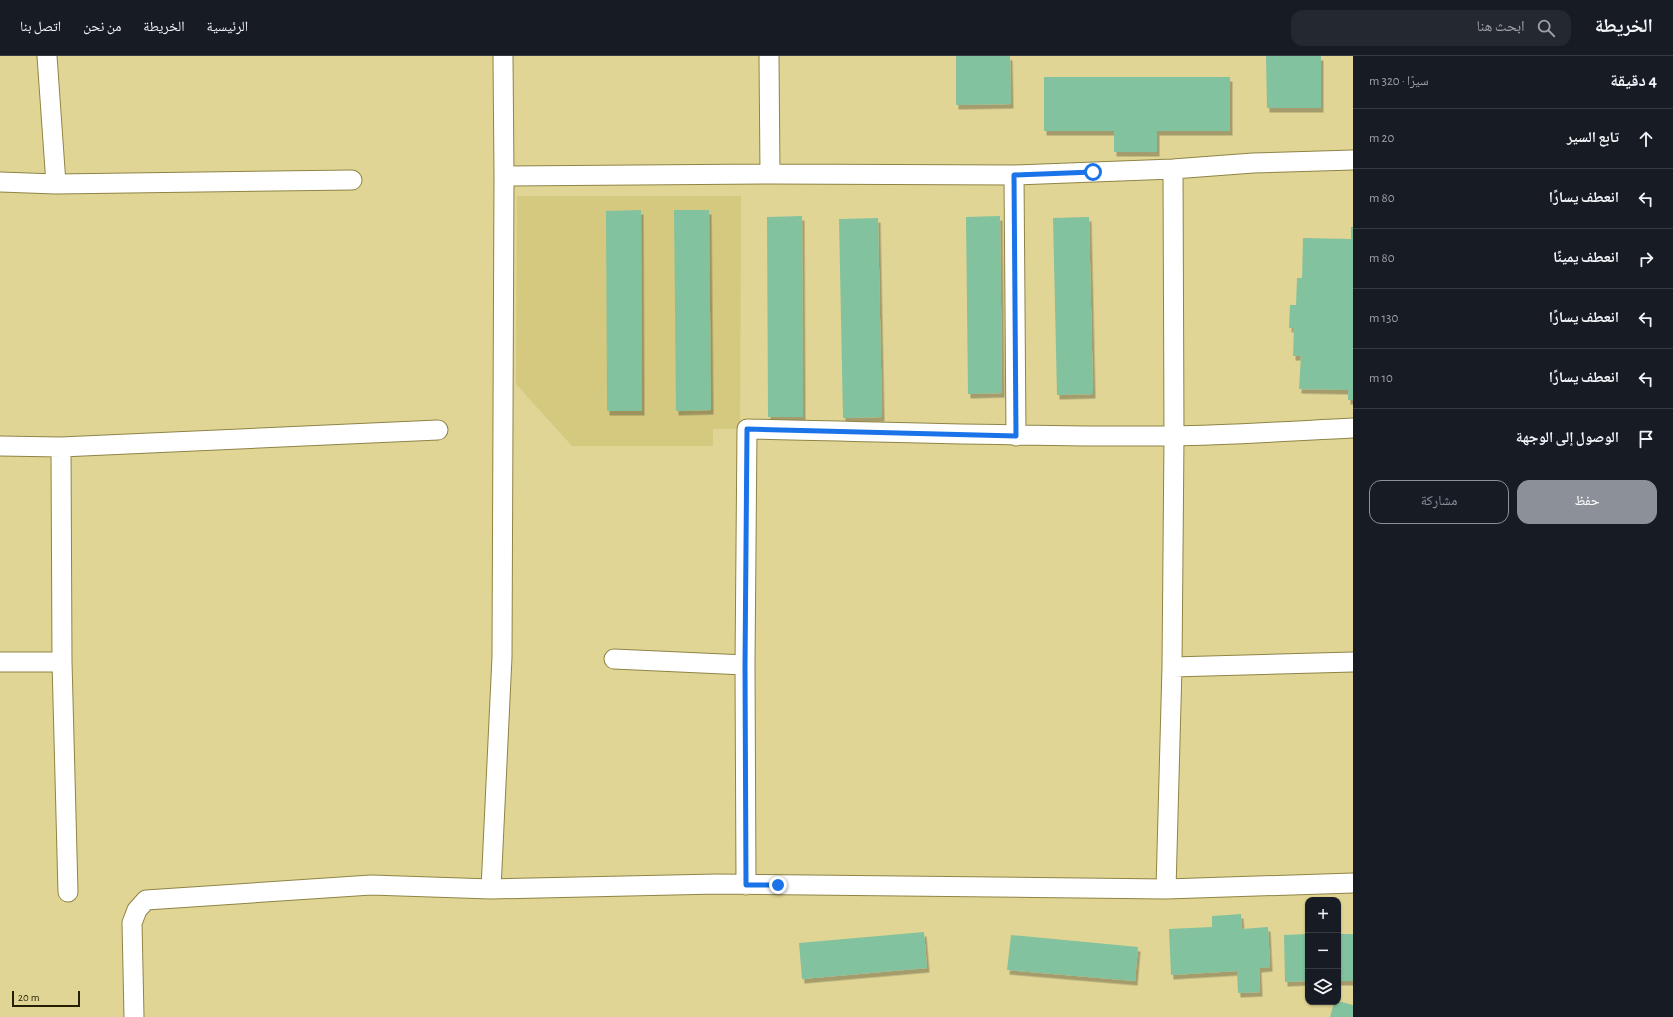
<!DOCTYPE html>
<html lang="ar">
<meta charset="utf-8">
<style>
body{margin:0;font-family:"Alegreya Sans","Noto Naskh Arabic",sans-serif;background:#242831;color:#f1f3f6;direction:rtl}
.controls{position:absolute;right:12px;bottom:12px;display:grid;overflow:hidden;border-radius:8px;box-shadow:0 1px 3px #0004}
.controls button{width:36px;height:36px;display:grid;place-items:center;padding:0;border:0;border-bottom:1px solid #363941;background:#171b24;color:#f1f3f6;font:20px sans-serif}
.scale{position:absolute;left:12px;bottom:10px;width:68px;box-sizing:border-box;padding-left:4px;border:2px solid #241f05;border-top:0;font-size:11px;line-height:14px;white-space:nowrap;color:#241f05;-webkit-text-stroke:3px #e0d594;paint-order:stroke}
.stop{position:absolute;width:12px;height:12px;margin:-9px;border:3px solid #1a73e8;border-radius:50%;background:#fff}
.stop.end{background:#1a73e8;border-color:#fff;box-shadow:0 1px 4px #0008}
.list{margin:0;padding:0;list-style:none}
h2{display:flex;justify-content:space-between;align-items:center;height:52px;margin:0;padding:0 16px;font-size:17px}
h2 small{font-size:13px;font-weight:400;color:#9ea1a6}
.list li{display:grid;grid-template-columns:26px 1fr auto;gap:12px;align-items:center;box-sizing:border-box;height:60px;padding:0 16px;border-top:1px solid #363941}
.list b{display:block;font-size:15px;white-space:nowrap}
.list em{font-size:13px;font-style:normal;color:#9ea1a6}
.actions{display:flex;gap:8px;padding:12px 16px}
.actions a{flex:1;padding:9px 0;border:1px solid #8c9099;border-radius:12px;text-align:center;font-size:14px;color:#8c9099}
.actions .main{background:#8c9099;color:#fff}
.icon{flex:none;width:22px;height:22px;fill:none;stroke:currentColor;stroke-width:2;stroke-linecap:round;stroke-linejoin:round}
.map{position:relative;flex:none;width:1353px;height:961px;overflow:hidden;direction:ltr}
header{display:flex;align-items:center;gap:24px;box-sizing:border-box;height:56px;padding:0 20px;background:#171b24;border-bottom:1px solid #363941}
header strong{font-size:19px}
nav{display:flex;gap:22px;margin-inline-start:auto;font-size:14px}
.search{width:280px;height:36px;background:#242831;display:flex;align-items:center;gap:10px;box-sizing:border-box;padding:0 14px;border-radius:12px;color:#9ea1a6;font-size:15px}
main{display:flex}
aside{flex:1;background:#171b24}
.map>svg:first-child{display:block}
.built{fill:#d5c87f}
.building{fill:#83c29f;filter:url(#shadow)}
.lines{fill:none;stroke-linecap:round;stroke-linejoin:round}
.street-casing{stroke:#8f8446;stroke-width:21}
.street{stroke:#fff;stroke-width:19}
.route{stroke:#1a73e8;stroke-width:5}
</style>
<header>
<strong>الخريطة</strong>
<div class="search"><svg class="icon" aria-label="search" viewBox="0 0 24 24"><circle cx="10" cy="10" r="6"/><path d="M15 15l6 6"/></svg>ابحث هنا</div>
<nav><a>الرئيسية</a><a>الخريطة</a><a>من نحن</a><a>اتصل بنا</a></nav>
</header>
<main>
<aside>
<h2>4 دقيقة<small>سيرًا · 320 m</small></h2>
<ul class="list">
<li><svg class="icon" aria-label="ahead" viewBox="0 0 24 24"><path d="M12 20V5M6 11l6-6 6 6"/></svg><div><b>تابع السير</b></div><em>20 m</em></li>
<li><svg class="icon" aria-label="left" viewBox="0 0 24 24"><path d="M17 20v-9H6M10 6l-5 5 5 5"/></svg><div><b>انعطف يسارًا</b></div><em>80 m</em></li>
<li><svg class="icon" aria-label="right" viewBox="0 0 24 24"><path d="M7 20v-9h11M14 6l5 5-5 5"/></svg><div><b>انعطف يمينًا</b></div><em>80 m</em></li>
<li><svg class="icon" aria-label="left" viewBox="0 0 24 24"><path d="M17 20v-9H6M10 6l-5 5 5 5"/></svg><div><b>انعطف يسارًا</b></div><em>130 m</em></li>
<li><svg class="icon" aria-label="left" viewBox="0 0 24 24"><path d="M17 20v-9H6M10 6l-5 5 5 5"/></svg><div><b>انعطف يسارًا</b></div><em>10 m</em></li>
<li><svg class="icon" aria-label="arrive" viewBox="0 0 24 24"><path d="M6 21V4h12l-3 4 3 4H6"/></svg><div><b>الوصول إلى الوجهة</b></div></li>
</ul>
<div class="actions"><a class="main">حفظ</a><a>مشاركة</a></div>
</aside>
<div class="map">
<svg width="1353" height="961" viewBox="0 0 1353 961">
<defs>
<filter id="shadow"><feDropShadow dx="2.5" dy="4.5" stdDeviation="0" flood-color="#0004"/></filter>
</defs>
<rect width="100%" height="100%" fill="#e0d594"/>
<!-- built -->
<path class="built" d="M 517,140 L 741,140 L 740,373 L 713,373 L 713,390 L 572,390 L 516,328 Z"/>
<!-- building -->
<path class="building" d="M 956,0 L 1010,0 L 1011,48 L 956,49 Z
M 1266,0 L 1321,0 L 1321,52 L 1267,52 Z
M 1044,21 L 1230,21 L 1230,75 L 1157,75 L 1157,96 L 1114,96 L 1114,75 L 1044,75 Z
M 641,154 L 642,355 L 607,355 L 606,155 Z
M 674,154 L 709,154 L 711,354 L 676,355 Z
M 802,160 L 803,361 L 768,361 L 767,161 Z
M 1000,160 L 1002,337 L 968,338 L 966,161 Z
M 1089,161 L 1093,338 L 1057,339 L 1053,162 Z
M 878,162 L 882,361 L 843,362 L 839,163 Z
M 1351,171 L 1353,171 L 1353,344 L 1348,344 L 1348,334 L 1299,333 L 1301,300 L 1293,300 L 1294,272 L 1289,272 L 1290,249 L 1296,249 L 1297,222 L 1302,222 L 1303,182 L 1351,183 Z
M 1241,858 L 1242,873 L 1268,871 L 1270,911 L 1259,912 L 1260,936 L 1238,937 L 1237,915 L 1171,919 L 1169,873 L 1212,871 L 1212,860 Z
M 924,876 L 927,912 L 802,923 L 799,887 Z
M 1308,878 L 1308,925 L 1285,926 L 1284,879 Z
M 1338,878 L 1353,878 L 1353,925 L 1338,925 Z
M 1011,879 L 1138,891 L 1135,925 L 1007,914 Z
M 1338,945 L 1353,949 L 1353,961 L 1330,961 L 1334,946 Z"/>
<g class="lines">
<!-- street casing -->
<g class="street-casing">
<path id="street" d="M 47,0 L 56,128
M 769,0 L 770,118
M 1014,119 L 1016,380
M 504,120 L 770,118 L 1014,119 L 1173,113 L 1253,107 L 1353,104
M 0,126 L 56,128 L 352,124
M 0,390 L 61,391
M 614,603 L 745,609
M 0,606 L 62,606
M 1172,611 L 1353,606
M 746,829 L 745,609 L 747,373 C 889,376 1031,381 1173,380 C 1233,379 1293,375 1353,372
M 491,833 L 502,601 L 504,120 L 503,0
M 1166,833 L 1172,611 L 1174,380 L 1173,113
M 68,836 L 62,606 L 61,391 L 438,374
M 134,961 L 132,867 L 137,854 L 146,844 L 371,829 L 491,833 L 717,828 L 1166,833 L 1353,827"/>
</g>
<!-- street -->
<use href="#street" class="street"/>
</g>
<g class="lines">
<!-- route -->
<path class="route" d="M 778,829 L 746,829 L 745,609 L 747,373 L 1016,380 L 1014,119 L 1093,116"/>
</g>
</svg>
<div class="controls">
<button>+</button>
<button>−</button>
<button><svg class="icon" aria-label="layers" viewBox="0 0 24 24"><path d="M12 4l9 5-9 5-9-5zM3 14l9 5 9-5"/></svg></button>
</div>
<div class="scale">20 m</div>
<div class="stop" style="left:1093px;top:116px"></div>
<div class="stop end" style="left:778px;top:829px"></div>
</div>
</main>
